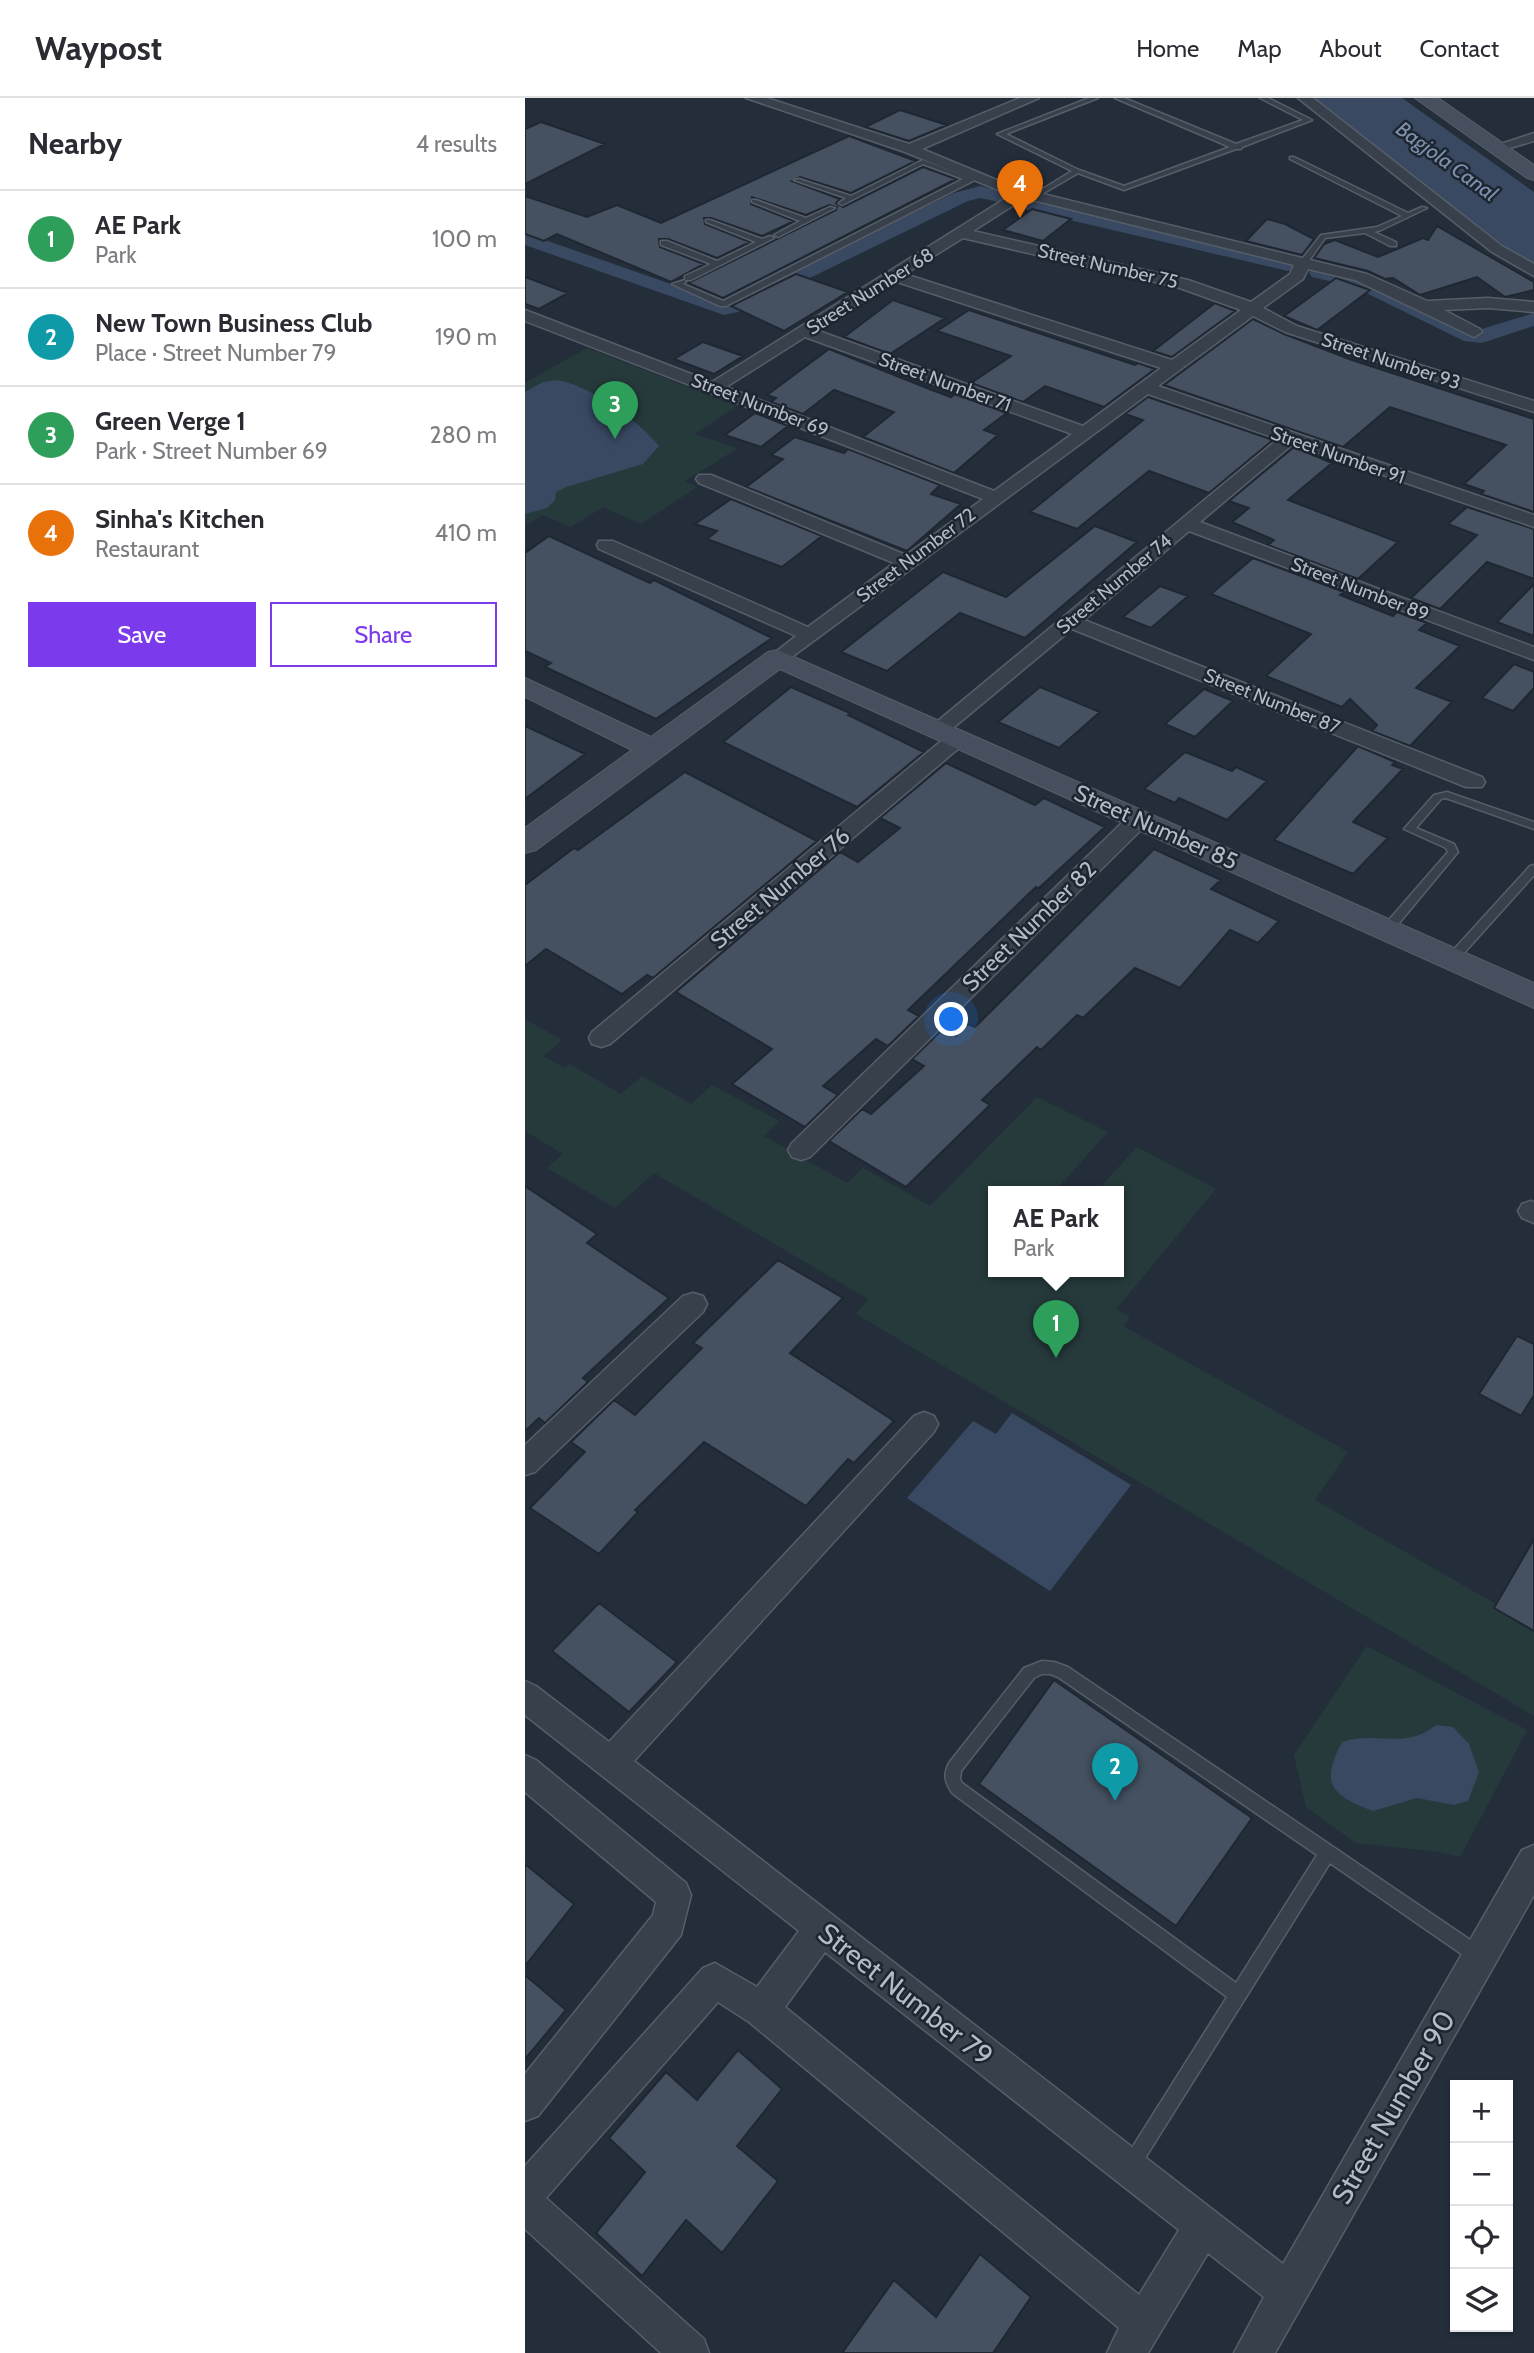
<!DOCTYPE html>
<meta charset="utf-8">
<style>
body{margin:0;font-family:Cabin,sans-serif;background:#f2f2f3;color:#2b2b33}
.controls{position:absolute;right:21px;bottom:21px;display:grid;overflow:hidden;border-radius:0px;box-shadow:0 2px 5px #0004}
.controls button{width:63px;height:63px;display:grid;place-items:center;padding:0;border:0;border-bottom:2px solid #e1e1e2;background:#fff;color:#2b2b33;font:35px sans-serif}
.you{position:absolute;left:427px;top:922px;width:24px;height:24px;margin:-18px;border:5px solid #fff;border-radius:50%;background:#1a73e8;box-shadow:0 0 0 10px #1a73e833}
.badge{display:grid;place-items:center;width:46px;height:46px;border-radius:50%;background:#7c3aed;color:#fff;font-size:23px;font-weight:700}
.pin{position:absolute;translate:-50% -58px;filter:drop-shadow(0 2px 4px #0008)}
.pin::after{content:'';position:absolute;top:37px;width:24px;height:21px;background:inherit;clip-path:polygon(0 0,100% 0,50% 100%)}
.popup{position:absolute;left:463px;top:1088px;width:136px;height:91px;box-sizing:border-box;display:grid;place-content:center;border-radius:0px;background:#fff;filter:drop-shadow(0 2px 5px #0005);font-size:23px;white-space:nowrap;color:#7c7c81}
.popup b{font-size:26px;color:#2b2b33}
.popup::after{content:'';position:absolute;left:50%;top:100%;margin-left:-14px;border:14px solid transparent;border-top-color:#fff}
.list{margin:0;padding:0;list-style:none}
h2{display:flex;justify-content:space-between;align-items:center;height:91px;margin:0;padding:0 28px;font-size:30px}
h2 small{font-size:23px;font-weight:400;color:#7c7c81}
.list li{display:grid;grid-template-columns:46px 1fr auto;gap:21px;align-items:center;box-sizing:border-box;height:98px;padding:0 28px;border-top:2px solid #e1e1e2}
.list b{display:block;font-size:26px;white-space:nowrap}
.list p{margin:0;font-size:23px;white-space:nowrap;color:#7c7c81}
.list em{font-size:23px;font-style:normal;color:#7c7c81}
.actions{display:flex;gap:14px;padding:21px 28px}
.actions a{flex:1;padding:16px 0;border:2px solid #7c3aed;border-radius:0px;text-align:center;font-size:24px;color:#7c3aed}
.actions .main{background:#7c3aed;color:#fff}
.icon{flex:none;width:38px;height:38px;fill:none;stroke:currentColor;stroke-width:2;stroke-linecap:round;stroke-linejoin:round}
.map{position:relative;flex:none;width:1009px;height:2255px;overflow:hidden}
header{display:flex;align-items:center;gap:42px;box-sizing:border-box;height:98px;padding:0 35px;background:#fff;border-bottom:2px solid #e1e1e2}
header strong{font-size:33px}
nav{display:flex;gap:38px;margin-inline-start:auto;font-size:24px}
main{display:flex}
aside{flex:1;background:#fff}
.map>svg:first-child{display:block}
.green{fill:#263a3c}
.water{fill:#394962}
.lines{fill:none;stroke-linecap:round;stroke-linejoin:round}
.canal{fill:#394962;fill-rule:evenodd}
.building{fill:#455160;stroke:#1f2732;stroke-width:2}
.lane-casing{stroke:#565e69;stroke-width:3}
.street-casing{stroke:#565e69;stroke-width:3}
.secondary-casing{stroke:#565e69;stroke-width:2}
.lane{fill:#38404c;fill-rule:evenodd}
.street{fill:#38404c;fill-rule:evenodd}
.secondary{fill:#464f5e;fill-rule:evenodd}
.labels{text-anchor:middle;dominant-baseline:central;stroke-width:5;stroke-linejoin:round;paint-order:stroke}
.far-street-label{font-size:19px;fill:#b3bbc7;stroke:#1d2530}
.far-water-label{font-size:21px;font-style:italic;fill:#7c91ae;stroke:#1d2530}
.street-label{font-size:23px;fill:#b3bbc7;stroke:#1d2530}
.near-street-label{font-size:28px;fill:#b3bbc7;stroke:#1d2530}
</style>
<header>
<strong>Waypost</strong>
<nav><a>Home</a><a>Map</a><a>About</a><a>Contact</a></nav>
</header>
<main>
<aside>
<h2>Nearby<small>4 results</small></h2>
<ul class="list">
<li><span class="badge" style="background:#2e9e5b">1</span><div><b>AE Park</b><p>Park</p></div><em>100 m</em></li>
<li><span class="badge" style="background:#0f9aa8">2</span><div><b>New Town Business Club</b><p>Place · Street Number 79</p></div><em>190 m</em></li>
<li><span class="badge" style="background:#2e9e5b">3</span><div><b>Green Verge 1</b><p>Park · Street Number 69</p></div><em>280 m</em></li>
<li><span class="badge" style="background:#e8710a">4</span><div><b>Sinha's Kitchen</b><p>Restaurant</p></div><em>410 m</em></li>
</ul>
<div class="actions"><a class="main">Save</a><a>Share</a></div>
</aside>
<div class="map">
<svg width="1009" height="2255" viewBox="0 0 1009 2255">
<rect width="100%" height="100%" fill="#242e3b"/>
<!-- green -->
<path class="green" d="M 62,250 L 212,308 L 170,336 L 213,350 L 160,383 L 172,389 L 116,426 L 78,409 L 46,429 L 18,417 L 0,428 L 0,285 Z
M 0,921 L 37,942 L 18,958 L 40,970 L 45,966 L 96,996 L 117,978 L 166,1006 L 187,987 L 254,1023 L 239,1038 L 322,1085 L 338,1070 L 405,1108 L 512,999 L 583,1034 L 529,1094 L 468,1094 L 468,1174 L 594,1174 L 594,1094 L 571,1094 L 612,1049 L 691,1091 L 591,1211 L 605,1219 L 598,1228 L 823,1354 L 790,1402 L 1009,1528 L 1009,1618 L 331,1216 L 343,1201 L 129,1075 L 90,1110 L 22,1070 L 38,1056 L 0,1033 Z
M 842,1548 L 1002,1632 L 935,1759 L 915,1754 L 831,1745 L 781,1709 L 769,1657 Z"/>
<!-- water -->
<path class="water" d="M 785,0 L 877,0 L 1009,94 L 1009,170 Z
M 32,282 C 64,287 114,323 134,348 L 118,366 L 41,389 L 31,394 L 30,402 L 22,410 L 0,416 L 0,294 L 18,284 Z
M 487,1315 L 606,1387 L 525,1493 L 382,1400 L 448,1323 L 471,1336 Z
M 911,1627 L 928,1629 L 944,1646 L 954,1674 L 943,1703 L 929,1707 L 892,1700 L 848,1713 C 806,1697 795,1686 817,1644 C 852,1632 879,1653 911,1627 Z"/>
<g class="lines">
<!-- canal -->
<path class="canal" d="M 455,88 L 486,95 L 488,99 L 479,105 L 455,100 L 443,103 L 217,213 L 199,217 L 0,147 L 0,135 L 200,205 L 429,95 Z
M 509,102 L 763,161 L 773,167 L 763,173 L 502,112 L 500,108 Z
M 794,169 L 843,181 L 950,233 L 1009,215 L 1009,228 L 957,245 L 939,243 L 829,189 L 787,179 L 784,175 L 787,171 Z"/>
</g>
<!-- building -->
<path class="building" d="M 375,12 L 422,27 L 384,43 L 340,29 Z
M 16,24 L 80,46 L 0,86 L 0,31 Z
M 324,38 L 391,63 L 326,95 L 275,79 L 267,83 L 315,101 L 311,105 L 318,109 L 398,69 L 431,81 L 198,200 L 163,185 L 311,112 L 312,109 L 304,107 L 281,117 L 227,99 L 226,106 L 269,123 L 237,138 L 186,120 L 179,120 L 180,126 L 225,144 L 192,160 L 143,141 L 134,141 L 135,149 L 179,166 L 146,184 L 32,136 L 19,143 L 0,136 L 0,98 L 62,119 L 92,107 L 136,125 Z
M 507,111 L 546,121 L 518,143 L 478,132 Z
M 742,121 L 760,126 L 789,141 L 777,157 L 721,143 Z
M 912,128 L 1009,184 L 1009,192 L 980,199 L 952,179 L 895,197 L 868,180 L 860,181 L 843,173 L 789,160 L 799,146 L 810,142 L 853,159 L 898,140 L 903,142 Z
M 271,176 L 323,194 L 259,233 L 206,208 Z
M 0,179 L 43,195 L 14,211 L 0,206 Z
M 811,180 L 845,192 L 792,232 L 759,218 Z
M 368,202 L 420,220 L 365,256 L 319,239 Z
M 690,205 L 710,213 L 647,259 L 628,253 Z
M 444,212 L 610,267 L 613,265 L 630,271 L 579,309 L 520,288 L 498,304 L 446,285 L 486,258 L 412,233 Z
M 728,221 L 759,236 L 827,262 L 1009,321 L 1009,414 L 956,396 L 959,393 L 939,386 L 981,347 L 865,309 L 818,349 L 639,287 Z
M 178,244 L 218,258 L 189,276 L 149,261 Z
M 304,251 L 407,292 L 426,299 L 430,296 L 482,315 L 459,332 L 473,337 L 429,375 L 338,339 L 369,314 L 309,292 L 278,316 L 246,304 L 251,300 L 242,297 Z
M 623,299 L 748,342 L 684,395 L 624,373 L 552,431 L 505,414 L 618,322 L 600,316 Z
M 230,315 L 263,328 L 236,349 L 200,337 Z
M 270,339 L 319,355 L 323,351 L 415,387 L 406,396 L 436,406 L 382,453 L 221,389 L 258,361 L 246,357 Z
M 769,349 L 807,365 L 763,402 L 873,444 L 833,481 L 743,447 L 749,442 L 707,424 L 724,410 L 704,403 Z
M 206,401 L 297,438 L 257,469 L 182,441 L 192,433 L 170,426 Z
M 942,409 L 1009,431 L 1009,481 L 962,464 L 915,511 L 886,500 L 952,437 L 923,426 Z
M 570,428 L 612,444 L 500,540 L 435,515 L 362,573 L 316,554 L 418,474 L 481,499 Z
M 24,438 L 125,485 L 129,482 L 247,540 L 131,621 L 20,569 L 26,565 L 0,553 L 0,455 Z
M 728,460 L 819,494 L 815,497 L 868,518 L 872,514 L 902,525 L 894,532 L 935,548 L 891,590 L 927,604 L 885,648 L 847,633 L 852,627 L 825,601 L 817,609 L 741,578 L 786,536 L 686,496 Z
M 1009,486 L 1009,538 L 972,524 Z
M 635,488 L 663,498 L 626,530 L 598,519 Z
M 989,566 L 1009,574 L 1009,590 L 988,613 L 957,600 Z
M 266,589 L 325,615 L 323,617 L 399,654 L 332,709 L 198,644 Z
M 515,589 L 575,614 L 534,650 L 473,624 Z
M 679,591 L 708,603 L 670,639 L 640,626 Z
M 0,628 L 60,656 L 0,701 Z
M 833,648 L 870,664 L 867,667 L 878,671 L 828,724 L 863,740 L 828,776 L 749,742 Z
M 660,654 L 707,673 L 711,669 L 742,683 L 702,722 L 654,700 L 650,705 L 619,691 Z
M 421,665 L 510,707 L 519,700 L 580,729 L 514,790 L 511,789 L 383,912 L 394,918 L 363,948 L 351,941 L 298,988 L 313,997 L 280,1029 L 207,986 L 247,951 L 151,894 L 315,754 L 333,764 L 375,730 L 355,720 Z
M 160,674 L 292,743 L 128,880 L 122,877 L 97,896 L 21,851 L 0,868 L 0,787 L 49,750 L 53,752 Z
M 629,751 L 696,782 L 686,791 L 754,823 L 733,845 L 705,832 L 655,890 L 610,870 L 558,920 L 552,917 L 516,952 L 512,949 L 457,1002 L 465,1007 L 381,1089 L 304,1043 L 337,1011 L 346,1016 L 399,968 L 387,961 L 418,931 L 431,938 L 443,926 L 450,929 Z
M 0,1088 L 72,1136 L 62,1145 L 144,1200 L 58,1280 L 63,1284 L 20,1325 L 14,1320 L 0,1333 Z
M 253,1162 L 318,1200 L 265,1255 L 369,1323 L 329,1365 L 323,1361 L 281,1408 L 179,1344 L 110,1412 L 113,1414 L 74,1456 L 5,1410 L 60,1354 L 46,1344 L 89,1302 L 110,1317 L 177,1250 L 168,1245 Z
M 992,1238 L 1009,1246 L 1009,1297 L 996,1318 L 954,1296 Z
M 1009,1441 L 1009,1533 L 969,1510 Z
M 74,1505 L 152,1564 L 104,1614 L 27,1553 Z
M 529,1582 L 727,1720 L 651,1828 L 454,1686 Z
M 0,1766 L 49,1806 L 0,1868 Z
M 0,1877 L 41,1912 L 0,1961 Z
M 213,1952 L 257,1991 L 212,2048 L 253,2083 L 197,2155 L 161,2122 L 117,2178 L 71,2135 L 120,2074 L 84,2040 L 141,1974 L 172,2002 Z
M 455,2156 L 506,2199 L 468,2255 L 317,2255 L 369,2182 L 411,2219 Z"/>
<g class="lines">
<!-- lane casing -->
<g class="lane-casing">
<path id="lane" d="M 564,0 L 573,0 L 481,36 L 554,72 L 599,88 L 705,49 L 590,0 L 599,0 L 711,46 L 778,22 L 735,0 L 743,0 L 787,22 L 717,49 L 716,51 L 711,51 L 599,92 L 553,75 L 512,99 L 508,99 L 508,97 L 547,73 L 472,36 Z
M 765,59 L 769,59 L 883,115 L 897,109 L 902,110 L 856,132 L 849,134 L 871,144 L 871,148 L 865,148 L 840,135 L 800,140 L 781,167 L 775,167 L 774,165 L 796,137 L 852,129 L 877,118 L 765,61 Z
M 398,62 L 450,82 L 201,208 L 195,208 L 147,186 L 160,182 L 161,184 L 158,186 L 198,203 L 438,81 L 398,66 L 317,107 L 314,105 L 321,100 L 269,82 L 274,81 L 326,98 Z
M 227,102 L 231,102 L 281,120 L 305,109 L 310,110 L 253,139 L 249,137 L 251,136 L 275,123 L 227,104 Z
M 181,122 L 185,122 L 237,141 L 245,138 L 249,140 L 166,182 L 160,182 L 160,178 L 186,166 L 136,147 L 136,143 L 142,143 L 192,163 L 231,144 L 181,124 Z
M 922,694 L 1009,724 L 1009,731 L 921,700 L 916,701 L 891,730 L 929,746 L 933,754 L 865,836 L 857,836 L 856,833 L 857,830 L 923,754 L 921,750 L 879,731 L 909,697 Z
M 1009,767 L 1009,777 L 930,865 L 922,865 L 921,862 L 922,859 L 1005,768 Z
M 517,1563 L 529,1564 L 543,1569 L 960,1852 L 962,1858 L 960,1864 L 954,1866 L 948,1864 L 805,1765 L 612,2073 L 606,2076 L 600,2073 L 597,2067 L 600,2061 L 702,1899 L 427,1695 C 420,1684 418,1677 424,1665 L 499,1570 ZM 525,1576 L 533,1579 L 792,1757 L 711,1885 L 437,1685 L 435,1681 L 436,1673 L 509,1580 L 517,1576 Z"/>
</g>
<!-- street casing -->
<g class="street-casing">
<path id="street" d="M 221,0 L 242,0 L 384,46 L 495,0 L 514,0 L 397,51 L 486,88 L 842,176 L 902,203 L 963,200 L 1009,204 L 1009,214 L 963,210 L 919,212 L 955,231 L 957,234 L 949,239 L 830,182 L 783,171 L 778,181 L 738,210 L 772,228 L 1009,303 L 1009,314 L 760,234 L 728,218 L 633,288 L 1009,417 L 1009,429 L 768,346 L 675,424 L 1009,549 L 1009,562 L 664,433 L 559,522 L 957,679 L 960,684 L 957,689 L 941,689 L 547,531 L 422,635 L 408,635 L 405,631 L 408,627 L 753,341 L 623,296 L 260,564 L 246,564 L 243,560 L 271,538 L 74,451 L 72,447 L 74,443 L 88,443 L 283,529 L 369,465 L 174,385 L 171,381 L 174,377 L 186,377 L 381,457 L 458,401 L 0,223 L 0,212 L 187,284 L 486,97 L 380,54 ZM 500,100 L 769,167 L 765,176 L 726,204 L 663,182 L 448,133 ZM 438,140 L 652,189 L 716,212 L 647,262 L 380,176 ZM 369,183 L 636,270 L 558,328 L 291,232 ZM 280,239 L 547,336 L 469,393 L 201,289 Z
M 773,0 L 788,0 L 977,148 L 1009,166 L 1009,178 L 967,154 Z
M 1009,35 L 1009,43 L 971,54 L 964,50 Z
M 434,633 L 444,639 L 441,644 L 85,946 L 76,949 L 67,946 L 64,940 L 67,934 L 427,634 Z
M 613,715 L 624,722 L 621,727 L 285,1059 L 276,1062 L 267,1059 L 263,1052 L 267,1045 L 605,717 Z
M 1006,1103 L 1009,1104 L 1009,1125 L 997,1120 L 993,1113 L 997,1106 Z
M 168,1195 L 178,1198 L 182,1206 L 178,1214 L 10,1374 L 0,1377 L 0,1347 L 158,1198 Z
M 399,1314 L 409,1318 L 413,1326 L 409,1334 L 109,1663 L 758,2166 L 997,1752 L 1009,1747 L 1009,1797 L 750,2255 L 709,2255 L 739,2199 L 683,2155 L 623,2255 L 582,2255 L 594,2230 L 224,1924 L 193,1904 L 21,2100 L 179,2241 L 184,2255 L 136,2255 L 0,2131 L 0,2068 L 178,1870 L 190,1865 L 232,1889 L 274,1833 L 0,1617 L 0,1583 L 11,1588 L 84,1644 L 389,1318 ZM 300,1854 L 654,2132 L 614,2197 L 260,1909 Z
M 0,1657 L 11,1662 L 161,1785 L 166,1797 L 156,1837 L 13,2018 L 0,2023 L 0,1976 L 128,1817 L 131,1804 L 0,1694 Z"/>
</g>
<!-- secondary casing -->
<g class="secondary-casing">
<path id="secondary" d="M 890,0 L 913,0 L 1009,67 L 1009,82 L 1002,80 Z
M 253,552 L 1009,885 L 1009,910 L 255,571 L 11,752 L 0,755 L 0,730 L 107,652 L 0,599 L 0,580 L 126,639 L 243,554 Z"/>
</g>
<!-- lane -->
<use href="#lane" class="lane"/>
<!-- street -->
<use href="#street" class="street"/>
<!-- secondary -->
<use href="#secondary" class="secondary"/>
</g>
<g class="labels">
<!-- far-street labels -->
<g class="far-street-label">
<text transform="translate(583 168) rotate(13)">Street Number 75</text>
<text transform="translate(345 193) rotate(-32)">Street Number 68</text>
<text transform="translate(866 263) rotate(18)">Street Number 93</text>
<text transform="translate(420 284) rotate(20)">Street Number 71</text>
<text transform="translate(235 307) rotate(21)">Street Number 69</text>
<text transform="translate(813 357) rotate(19)">Street Number 91</text>
<text transform="translate(391 457) rotate(-37)">Street Number 72</text>
<text transform="translate(589 486) rotate(-40)">Street Number 74</text>
<text transform="translate(835 491) rotate(21)">Street Number 89</text>
<text transform="translate(747 603) rotate(22)">Street Number 87</text>
</g>
<!-- far-water labels -->
<g class="far-water-label">
<text transform="translate(922 63) rotate(36)">Bagjola Canal</text>
</g>
<!-- street labels -->
<g class="street-label">
<text transform="translate(631 729) rotate(24)">Street Number 85</text>
<text transform="translate(255 790) rotate(-40)">Street Number 76</text>
<text transform="translate(504 828) rotate(-44)">Street Number 82</text>
</g>
<!-- near-street labels -->
<g class="near-street-label">
<text transform="translate(381 1896) rotate(38)">Street Number 79</text>
<text transform="translate(868 2009) rotate(-60)">Street Number 90</text>
</g>
</g>
</svg>
<div class="controls">
<button>+</button>
<button>−</button>
<button><svg class="icon" aria-label="locate" viewBox="0 0 24 24"><circle cx="12" cy="12" r="6"/><path d="M12 2v4M12 18v4M2 12h4M18 12h4"/></svg></button>
<button><svg class="icon" aria-label="layers" viewBox="0 0 24 24"><path d="M12 4l9 5-9 5-9-5zM3 14l9 5 9-5"/></svg></button>
</div>
<div class="you"></div>
<div class="pin badge" style="left:531px;top:1260px;background:#2e9e5b">1</div>
<div class="popup"><b>AE Park</b>Park</div>
<div class="pin badge" style="left:590px;top:1703px;background:#0f9aa8">2</div>
<div class="pin badge" style="left:90px;top:341px;background:#2e9e5b">3</div>
<div class="pin badge" style="left:495px;top:120px;background:#e8710a">4</div>
</div>
</main>
